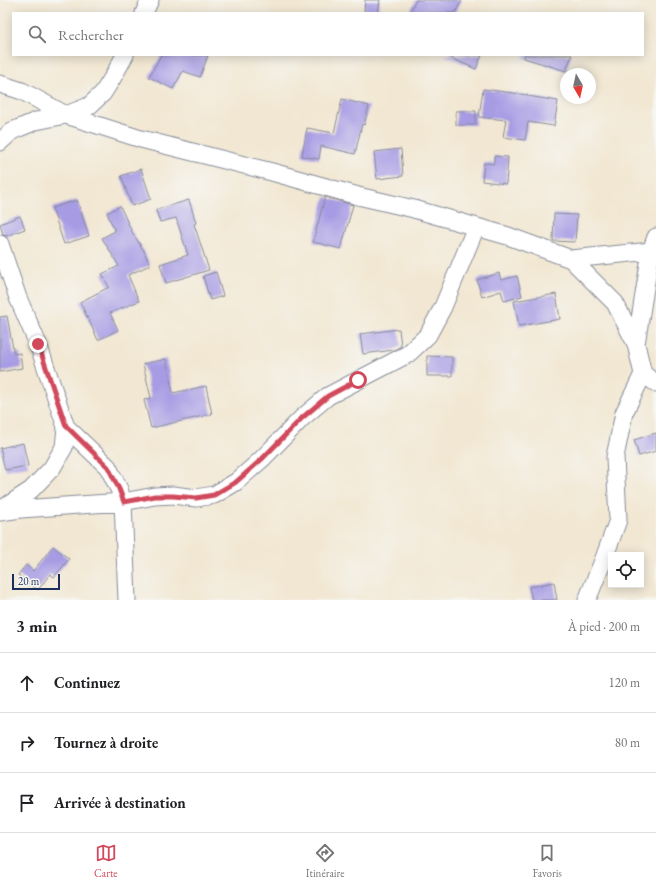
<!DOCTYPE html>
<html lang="fr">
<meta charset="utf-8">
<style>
body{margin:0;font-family:"EB Garamond",serif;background:#f6f6f6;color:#202124}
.controls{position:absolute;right:12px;bottom:12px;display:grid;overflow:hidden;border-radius:0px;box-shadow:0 2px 10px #0003}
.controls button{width:36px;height:36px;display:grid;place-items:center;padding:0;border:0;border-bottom:1px solid #e0e0e0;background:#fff;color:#202124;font:20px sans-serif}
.compass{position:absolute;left:560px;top:68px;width:36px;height:36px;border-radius:50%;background:#fff;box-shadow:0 2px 10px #0003;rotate:171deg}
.scale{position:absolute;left:12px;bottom:10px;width:48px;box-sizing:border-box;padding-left:4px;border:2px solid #1b2f5e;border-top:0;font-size:11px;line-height:14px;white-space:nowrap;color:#1b2f5e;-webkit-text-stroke:3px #f6f6f2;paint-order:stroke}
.stop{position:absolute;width:12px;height:12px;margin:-9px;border:3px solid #d1495b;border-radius:50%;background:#fff}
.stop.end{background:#d1495b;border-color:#fff;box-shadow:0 1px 4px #0008}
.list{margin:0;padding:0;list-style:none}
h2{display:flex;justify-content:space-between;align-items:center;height:52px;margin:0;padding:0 16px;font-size:17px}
h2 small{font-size:13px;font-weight:400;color:#757577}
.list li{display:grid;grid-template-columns:26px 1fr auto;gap:12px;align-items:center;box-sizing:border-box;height:60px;padding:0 16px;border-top:1px solid #e0e0e0}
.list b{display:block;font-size:15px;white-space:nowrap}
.list em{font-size:13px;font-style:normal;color:#757577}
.icon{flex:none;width:22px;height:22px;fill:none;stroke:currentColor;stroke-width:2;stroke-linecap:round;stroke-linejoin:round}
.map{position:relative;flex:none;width:656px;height:600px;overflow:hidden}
.search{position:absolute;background:#fff;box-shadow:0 2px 10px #0003;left:12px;right:12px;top:12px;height:44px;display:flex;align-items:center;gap:10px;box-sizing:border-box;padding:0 14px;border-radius:0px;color:#757577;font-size:15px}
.sheet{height:232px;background:#fff}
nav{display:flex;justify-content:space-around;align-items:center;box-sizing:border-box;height:56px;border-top:1px solid #e0e0e0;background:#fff;font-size:11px;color:#757577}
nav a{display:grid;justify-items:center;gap:2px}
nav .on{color:#d1495b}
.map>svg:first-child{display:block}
.building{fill:#a79be4}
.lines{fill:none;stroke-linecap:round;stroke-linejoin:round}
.minor-casing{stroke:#868b98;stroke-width:19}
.minor{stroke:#fff;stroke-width:17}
.route{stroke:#d1495b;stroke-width:5}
</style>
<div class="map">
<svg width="656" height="600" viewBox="0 0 656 600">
<rect width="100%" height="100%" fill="#f6f6f2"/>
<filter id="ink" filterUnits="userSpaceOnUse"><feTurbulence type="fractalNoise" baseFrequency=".025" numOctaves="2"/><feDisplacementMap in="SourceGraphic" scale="8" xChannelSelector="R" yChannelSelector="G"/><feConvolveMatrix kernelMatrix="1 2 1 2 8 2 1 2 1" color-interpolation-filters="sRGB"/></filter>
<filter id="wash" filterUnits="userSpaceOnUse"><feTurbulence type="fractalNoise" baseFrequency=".012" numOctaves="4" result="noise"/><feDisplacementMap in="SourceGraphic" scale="16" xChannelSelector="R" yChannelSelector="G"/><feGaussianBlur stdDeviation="0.9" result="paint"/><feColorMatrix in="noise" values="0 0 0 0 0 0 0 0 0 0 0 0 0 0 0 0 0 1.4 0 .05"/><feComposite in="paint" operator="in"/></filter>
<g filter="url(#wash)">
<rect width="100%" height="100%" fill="#f2e7d2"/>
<g id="blocks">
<!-- building -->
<path class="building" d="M 365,0 L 380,0 L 378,13 L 364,13 Z
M 416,0 L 462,0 L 455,13 L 409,13 Z
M 161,55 L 208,55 L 200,77 L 183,71 L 173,89 L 149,77 Z
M 444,55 L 482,55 L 476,69 Z
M 524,55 L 572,55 L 566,71 L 524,58 Z
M 483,89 L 528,95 L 528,96 L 558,101 L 554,126 L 528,122 L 525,140 L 503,137 L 506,120 L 479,117 Z
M 342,99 L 369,106 L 364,125 L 362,124 L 355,154 L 321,146 L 319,159 L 302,156 L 307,128 L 334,133 Z
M 456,111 L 476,111 L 475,125 L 456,125 Z
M 401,149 L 403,176 L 377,179 L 374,152 Z
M 494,156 L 508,157 L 506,184 L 482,181 L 484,163 L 494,164 Z
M 141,169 L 151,199 L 132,206 L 121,176 Z
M 325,197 L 353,205 L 341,249 L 313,242 Z
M 77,200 L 89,236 L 64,244 L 52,208 Z
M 189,200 L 196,223 L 194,224 L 209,270 L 166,283 L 160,264 L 188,255 L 176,218 L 160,222 L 156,210 Z
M 120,206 L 132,232 L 144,251 L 150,265 L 128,275 L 139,301 L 110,313 L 118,330 L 98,340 L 80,302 L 109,287 L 102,274 L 119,266 L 102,238 L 115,231 L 107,213 Z
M 554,214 L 577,215 L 575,242 L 553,241 Z
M 20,216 L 25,229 L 6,236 L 3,235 L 0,224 Z
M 216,272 L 223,296 L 210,300 L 203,276 Z
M 499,273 L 501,280 L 517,276 L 522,296 L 504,301 L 501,291 L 482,297 L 477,280 Z
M 556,294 L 560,319 L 519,326 L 514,301 Z
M 7,316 L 14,354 L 20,353 L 22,368 L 0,372 L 0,317 Z
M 399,329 L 401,346 L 394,350 L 363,354 L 360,334 Z
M 427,356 L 452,357 L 452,376 L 427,376 Z
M 166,359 L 173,393 L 206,386 L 212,414 L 151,428 L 144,400 L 151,398 L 143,364 Z
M 656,433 L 656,451 L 639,456 L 634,440 Z
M 23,443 L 28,466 L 5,470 L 0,448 Z
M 53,546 L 69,559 L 54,577 L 50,574 L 38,590 L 18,575 L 26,565 L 33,571 Z
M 554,582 L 557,600 L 532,600 L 529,587 Z"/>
</g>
</g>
<g filter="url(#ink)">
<use href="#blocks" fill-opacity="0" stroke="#868b98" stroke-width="1"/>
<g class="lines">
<!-- minor casing -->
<g class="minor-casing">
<path id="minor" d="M 144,13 L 150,0
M 0,84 L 22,91 L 66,115 L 141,139 L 272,172 L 358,196 L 414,209 L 508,236 L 571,259 L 615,303 L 636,344
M 0,142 L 12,131 L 36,121 L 66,115 L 89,106 L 103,93 L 113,77 L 125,55
M 656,237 L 651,251 L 636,344 L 643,374 L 656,383
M 0,244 L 18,298 L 38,344 L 66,427 L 64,447 L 52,468 L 31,490 L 2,509
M 571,259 L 651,251
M 66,427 L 108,467 L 119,489 L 123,502 L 127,600
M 0,512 L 21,509 L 123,502 L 155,496 L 173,495 L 196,498 L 214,495 L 236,482 L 262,459 L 302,418 L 328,396 L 408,354 L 428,335 L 443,307 L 476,227
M 587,600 L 603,561 L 618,520 L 615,457 L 624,413 L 643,374"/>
</g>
<!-- minor -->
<use href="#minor" class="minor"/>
</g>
</g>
<g class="lines" filter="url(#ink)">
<!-- route -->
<path class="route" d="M 38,344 L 66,426 L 108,467 L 119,489 L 124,502 L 155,496 L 173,496 L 196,498 L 214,495 L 236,482 L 262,459 L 302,418 L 328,396 L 358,380"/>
</g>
</svg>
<div class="controls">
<button><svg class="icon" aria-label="locate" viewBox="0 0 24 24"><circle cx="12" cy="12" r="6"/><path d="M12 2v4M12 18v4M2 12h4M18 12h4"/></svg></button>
</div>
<svg class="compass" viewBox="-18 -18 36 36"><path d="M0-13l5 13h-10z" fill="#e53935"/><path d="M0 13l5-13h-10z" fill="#757577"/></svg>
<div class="scale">20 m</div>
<div class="stop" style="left:358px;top:380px"></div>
<div class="stop end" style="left:38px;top:344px"></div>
<div class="search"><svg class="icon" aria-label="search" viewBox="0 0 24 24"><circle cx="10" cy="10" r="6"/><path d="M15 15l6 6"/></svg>Rechercher</div>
</div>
<section class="sheet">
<h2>3 min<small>À pied · 200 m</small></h2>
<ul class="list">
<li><svg class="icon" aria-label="ahead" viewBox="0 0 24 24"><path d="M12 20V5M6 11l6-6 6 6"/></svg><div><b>Continuez</b></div><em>120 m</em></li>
<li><svg class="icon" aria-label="right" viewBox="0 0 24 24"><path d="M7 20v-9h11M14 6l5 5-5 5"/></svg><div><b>Tournez à droite</b></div><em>80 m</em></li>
<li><svg class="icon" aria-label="arrive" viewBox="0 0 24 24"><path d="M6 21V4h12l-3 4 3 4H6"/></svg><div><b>Arrivée à destination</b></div></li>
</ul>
</section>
<nav>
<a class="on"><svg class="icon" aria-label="map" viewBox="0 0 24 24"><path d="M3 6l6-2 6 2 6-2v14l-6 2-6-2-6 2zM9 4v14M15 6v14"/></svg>Carte</a>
<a><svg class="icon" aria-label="directions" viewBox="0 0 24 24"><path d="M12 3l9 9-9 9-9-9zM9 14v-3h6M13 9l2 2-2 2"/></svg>Itinéraire</a>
<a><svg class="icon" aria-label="saved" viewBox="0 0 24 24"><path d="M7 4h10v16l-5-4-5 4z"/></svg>Favoris</a>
</nav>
